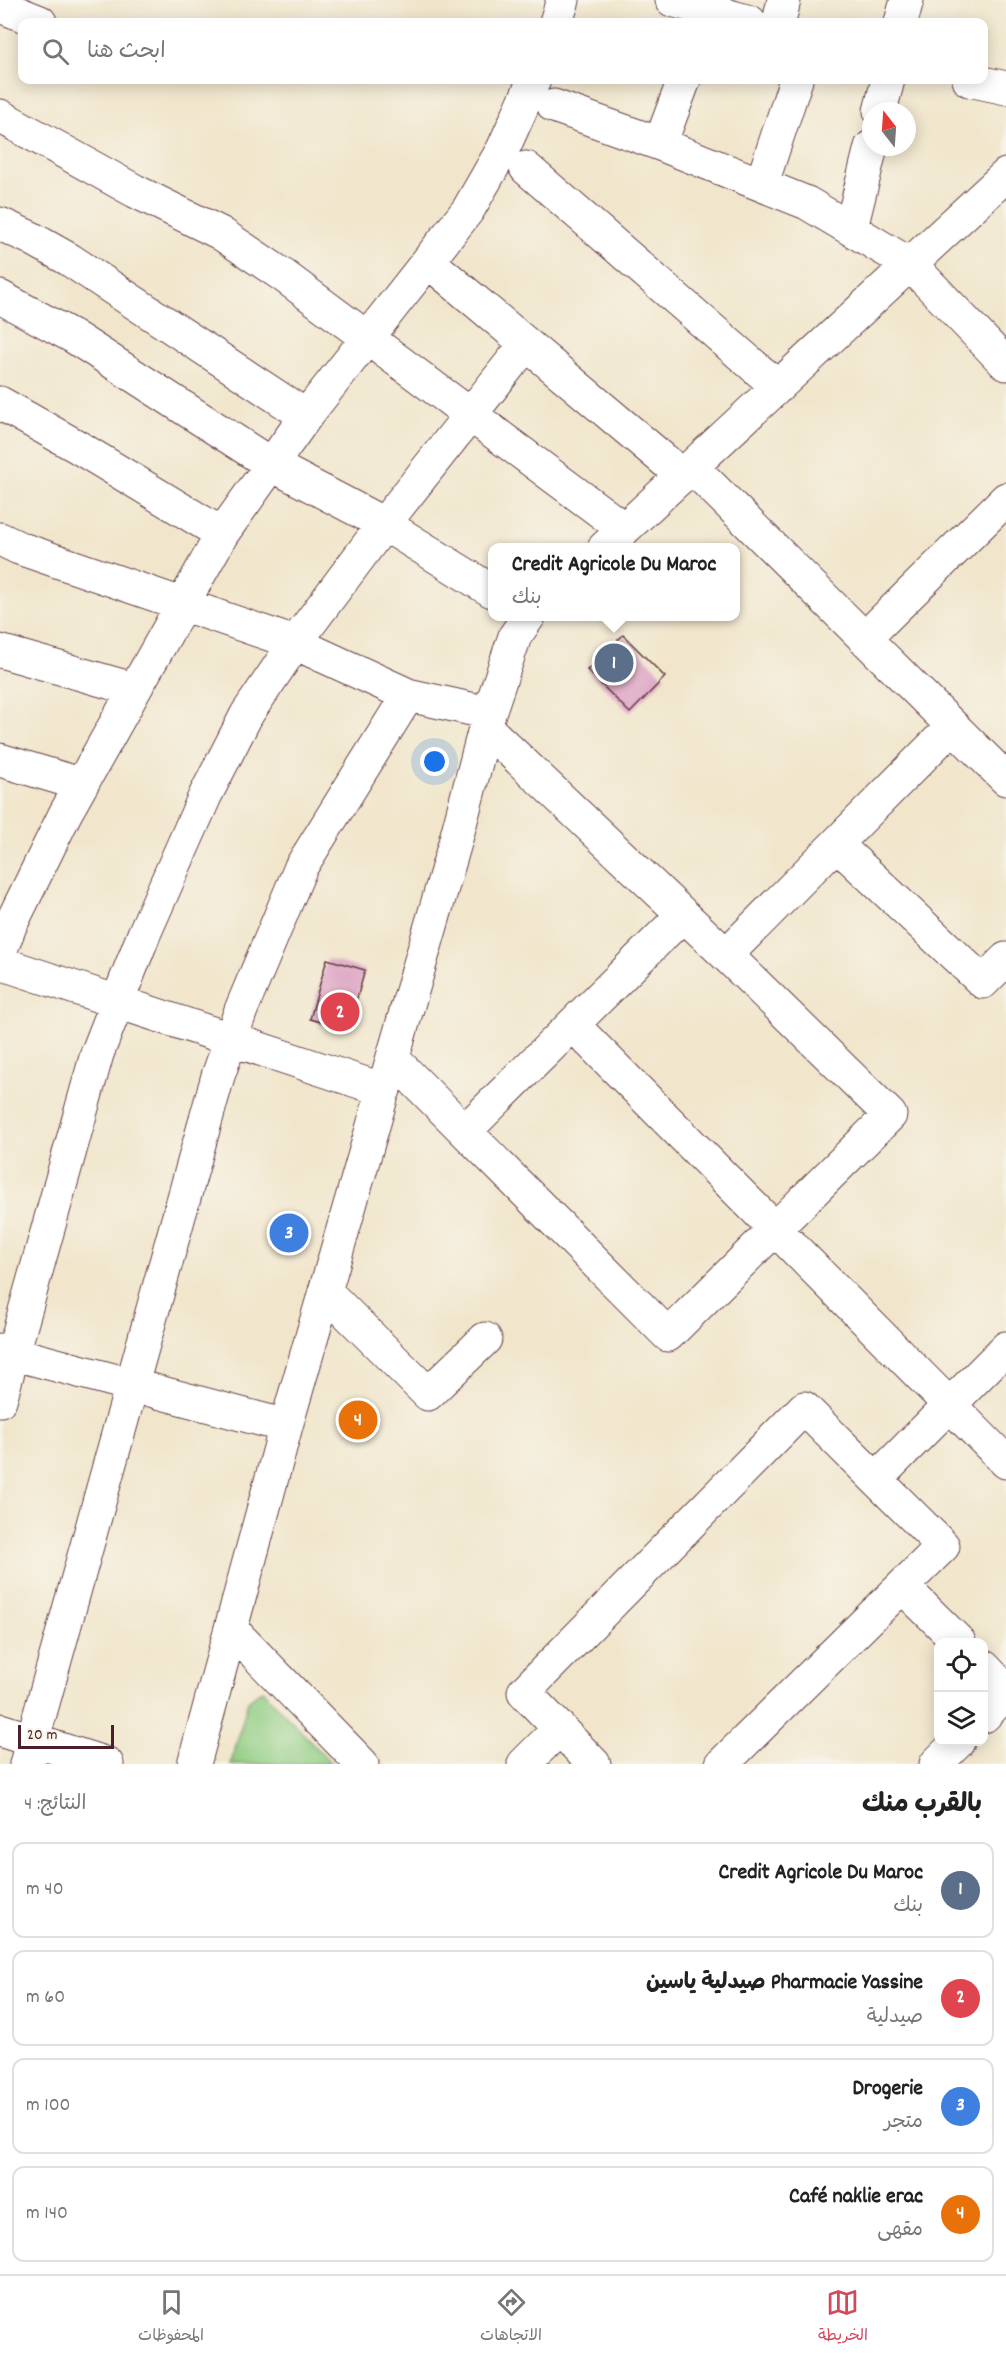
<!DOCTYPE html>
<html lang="ar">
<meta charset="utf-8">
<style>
body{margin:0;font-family:Dekko,"Playpen Sans Arabic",sans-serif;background:#f6f6f6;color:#222;direction:rtl}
.controls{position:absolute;right:18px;bottom:18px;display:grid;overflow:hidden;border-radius:12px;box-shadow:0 3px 15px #0003}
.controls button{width:54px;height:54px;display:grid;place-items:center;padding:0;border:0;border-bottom:2px solid #e0e0e0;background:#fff;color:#222;font:30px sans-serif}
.compass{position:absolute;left:862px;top:102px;width:54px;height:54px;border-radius:50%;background:#fff;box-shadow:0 3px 15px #0003;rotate:343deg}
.scale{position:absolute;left:18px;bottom:15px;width:96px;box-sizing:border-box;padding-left:6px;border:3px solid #4a1f2b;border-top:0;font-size:16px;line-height:21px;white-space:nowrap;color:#4a1f2b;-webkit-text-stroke:4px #f7f3e8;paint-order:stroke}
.you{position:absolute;left:435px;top:762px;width:21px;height:21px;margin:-15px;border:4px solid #fff;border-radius:50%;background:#1a73e8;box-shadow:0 0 0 9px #1a73e833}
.badge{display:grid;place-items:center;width:39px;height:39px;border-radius:50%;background:#d1495b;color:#fff;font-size:20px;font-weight:700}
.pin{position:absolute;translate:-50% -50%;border:3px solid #fff;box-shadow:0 2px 6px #0006}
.popup{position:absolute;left:488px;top:543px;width:252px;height:78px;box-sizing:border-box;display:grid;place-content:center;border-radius:12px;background:#fff;filter:drop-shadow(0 2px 4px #0005);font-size:20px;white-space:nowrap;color:#767676}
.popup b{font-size:22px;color:#222}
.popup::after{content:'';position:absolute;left:50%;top:100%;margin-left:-12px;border:12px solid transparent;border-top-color:#fff}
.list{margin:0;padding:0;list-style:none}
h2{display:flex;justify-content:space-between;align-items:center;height:78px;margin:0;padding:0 24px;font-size:26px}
h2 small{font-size:20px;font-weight:400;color:#767676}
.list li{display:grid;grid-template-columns:39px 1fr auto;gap:18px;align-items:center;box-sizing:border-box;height:96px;margin:0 12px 12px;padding:0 12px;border:2px solid #e0e0e0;border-radius:12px}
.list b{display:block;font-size:22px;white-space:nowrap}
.list p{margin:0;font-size:20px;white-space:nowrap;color:#767676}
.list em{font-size:20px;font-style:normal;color:#767676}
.icon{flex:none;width:33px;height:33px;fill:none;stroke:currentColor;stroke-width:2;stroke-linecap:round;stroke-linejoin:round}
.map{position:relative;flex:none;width:1006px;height:1764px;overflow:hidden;direction:ltr}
.search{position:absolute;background:#fff;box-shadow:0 3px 15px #0003;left:18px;right:18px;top:18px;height:66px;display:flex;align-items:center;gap:15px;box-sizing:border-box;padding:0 21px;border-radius:12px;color:#767676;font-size:22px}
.sheet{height:510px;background:#fff}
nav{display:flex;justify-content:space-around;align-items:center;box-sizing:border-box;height:84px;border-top:2px solid #e0e0e0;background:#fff;font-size:16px;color:#767676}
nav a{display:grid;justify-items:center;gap:3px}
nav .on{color:#d1495b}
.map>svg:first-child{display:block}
.green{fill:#8fcd83;stroke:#6c7657;stroke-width:1.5}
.building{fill:#dea6c5}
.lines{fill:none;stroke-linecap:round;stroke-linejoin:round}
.minor-casing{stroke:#633d43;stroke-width:35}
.minor{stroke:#fff;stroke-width:33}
</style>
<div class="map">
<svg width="1006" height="1764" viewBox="0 0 1006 1764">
<rect width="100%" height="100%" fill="#f7f3e8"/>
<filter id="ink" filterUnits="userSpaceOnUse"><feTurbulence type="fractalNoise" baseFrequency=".0167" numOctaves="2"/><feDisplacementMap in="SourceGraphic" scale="12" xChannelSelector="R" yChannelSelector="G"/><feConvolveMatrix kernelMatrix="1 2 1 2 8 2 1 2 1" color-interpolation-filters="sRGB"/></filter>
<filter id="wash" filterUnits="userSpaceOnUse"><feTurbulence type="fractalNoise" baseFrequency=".008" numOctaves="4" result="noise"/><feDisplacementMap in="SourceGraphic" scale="24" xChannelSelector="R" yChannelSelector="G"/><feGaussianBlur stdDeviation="1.35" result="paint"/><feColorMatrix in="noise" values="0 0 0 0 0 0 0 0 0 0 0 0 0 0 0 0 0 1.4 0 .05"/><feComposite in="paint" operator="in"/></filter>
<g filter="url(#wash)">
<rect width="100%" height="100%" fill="#f1e6cc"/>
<!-- green -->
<path class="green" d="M 262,1690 L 332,1764 L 231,1764 L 248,1701 Z"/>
<g id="blocks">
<!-- building -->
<path class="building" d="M 623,635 L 665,677 L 630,713 L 587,670 Z
M 327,959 L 365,970 L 348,1030 L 310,1019 Z"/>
</g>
</g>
<g filter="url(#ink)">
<use href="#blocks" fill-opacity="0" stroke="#633d43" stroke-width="1.5"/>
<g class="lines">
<!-- minor casing -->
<g class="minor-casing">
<path id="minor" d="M 672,0 L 750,22
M 0,6 L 40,22
M 556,22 L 563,0
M 779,22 L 784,0
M 901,22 L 907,0
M 969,80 L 1006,88
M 554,106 L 660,144 L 807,203 L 911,265 L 1006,364
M 880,111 L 888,80
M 0,116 L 135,191 L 220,233 L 284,276 L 624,529
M 660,144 L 684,80
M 526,168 L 778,387
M 762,183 L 796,80
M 0,224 L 31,238 L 70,260 L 306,416
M 851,228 L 871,147
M 429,262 L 683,476
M 0,297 L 74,337 L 272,465 L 384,524 L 492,591
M 0,403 L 78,447 L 222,534
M 692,467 L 1006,779
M 0,539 L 19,548 L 295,643 L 408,695
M 604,548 L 1006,175
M 864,639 L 1006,499
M 0,651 L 133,689
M 0,760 L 80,784
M 836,844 L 983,982 L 1006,959
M 0,952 L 10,926 L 65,814 L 222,534 L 306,416 L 468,210 L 503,149 L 534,80
M 726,955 L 952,727
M 0,963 L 384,1090
M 573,1025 L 1006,1462
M 393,1059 L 668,1335 L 890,1115 L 726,955 L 486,728
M 465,1131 L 683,915
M 325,1291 L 428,1394 L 485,1339
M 0,1350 L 286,1426
M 0,1400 L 97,1054 L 144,934 L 205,796 L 247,714 L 295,643 L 384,524 L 526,344
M 876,1479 L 1006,1348
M 903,1587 L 959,1642
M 231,1629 L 362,1764
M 984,1667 L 1006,1690
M 984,1716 L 1006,1693
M 0,1730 L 107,1764
M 26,1764 L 218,1076 L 241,1010 L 301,867 L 408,695 L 489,713
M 194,1764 L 286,1426 L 455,843 L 489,713 L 515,636 L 529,616
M 524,1764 L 560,1728
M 594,1764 L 524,1692 L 804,1408 L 943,1546 L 722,1764
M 936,1764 L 958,1742"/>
</g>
<!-- minor -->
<use href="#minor" class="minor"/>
</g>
</g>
</svg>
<div class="controls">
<button><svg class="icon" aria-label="locate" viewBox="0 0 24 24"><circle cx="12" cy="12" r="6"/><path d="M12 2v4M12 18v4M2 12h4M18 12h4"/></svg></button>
<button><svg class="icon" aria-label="layers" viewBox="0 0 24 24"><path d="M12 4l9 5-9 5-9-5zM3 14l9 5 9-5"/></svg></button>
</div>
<svg class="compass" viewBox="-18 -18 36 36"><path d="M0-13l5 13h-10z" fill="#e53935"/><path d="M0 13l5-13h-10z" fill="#767676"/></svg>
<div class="scale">20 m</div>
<div class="you"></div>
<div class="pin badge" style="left:614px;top:663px;background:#5c6f8a">1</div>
<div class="popup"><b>Credit Agricole Du Maroc</b>بنك</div>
<div class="pin badge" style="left:340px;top:1012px;background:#e0444e">2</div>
<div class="pin badge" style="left:289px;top:1233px;background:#3f7fe0">3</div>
<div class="pin badge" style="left:358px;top:1420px;background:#e8710a">4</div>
<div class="search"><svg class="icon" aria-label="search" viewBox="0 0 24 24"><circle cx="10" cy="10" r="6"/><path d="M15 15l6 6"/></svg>ابحث هنا</div>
</div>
<section class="sheet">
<h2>بالقرب منك<small>النتائج: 4</small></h2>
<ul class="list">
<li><span class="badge" style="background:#5c6f8a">1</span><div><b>Credit Agricole Du Maroc</b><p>بنك</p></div><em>40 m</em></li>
<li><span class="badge" style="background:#e0444e">2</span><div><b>Pharmacie Yassine صيدلية ياسين</b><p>صيدلية</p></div><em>60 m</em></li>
<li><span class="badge" style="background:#3f7fe0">3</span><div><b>Drogerie</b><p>متجر</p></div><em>100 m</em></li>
<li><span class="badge" style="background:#e8710a">4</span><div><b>Café naklie erac</b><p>مقهى</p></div><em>140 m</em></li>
</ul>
</section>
<nav>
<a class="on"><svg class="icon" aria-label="map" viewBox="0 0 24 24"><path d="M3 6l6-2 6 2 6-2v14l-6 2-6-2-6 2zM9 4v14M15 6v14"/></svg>الخريطة</a>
<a><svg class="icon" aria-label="directions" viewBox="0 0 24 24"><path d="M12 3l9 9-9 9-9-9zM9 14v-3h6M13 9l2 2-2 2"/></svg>الاتجاهات</a>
<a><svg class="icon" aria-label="saved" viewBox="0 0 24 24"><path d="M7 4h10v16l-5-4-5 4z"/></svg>المحفوظات</a>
</nav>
